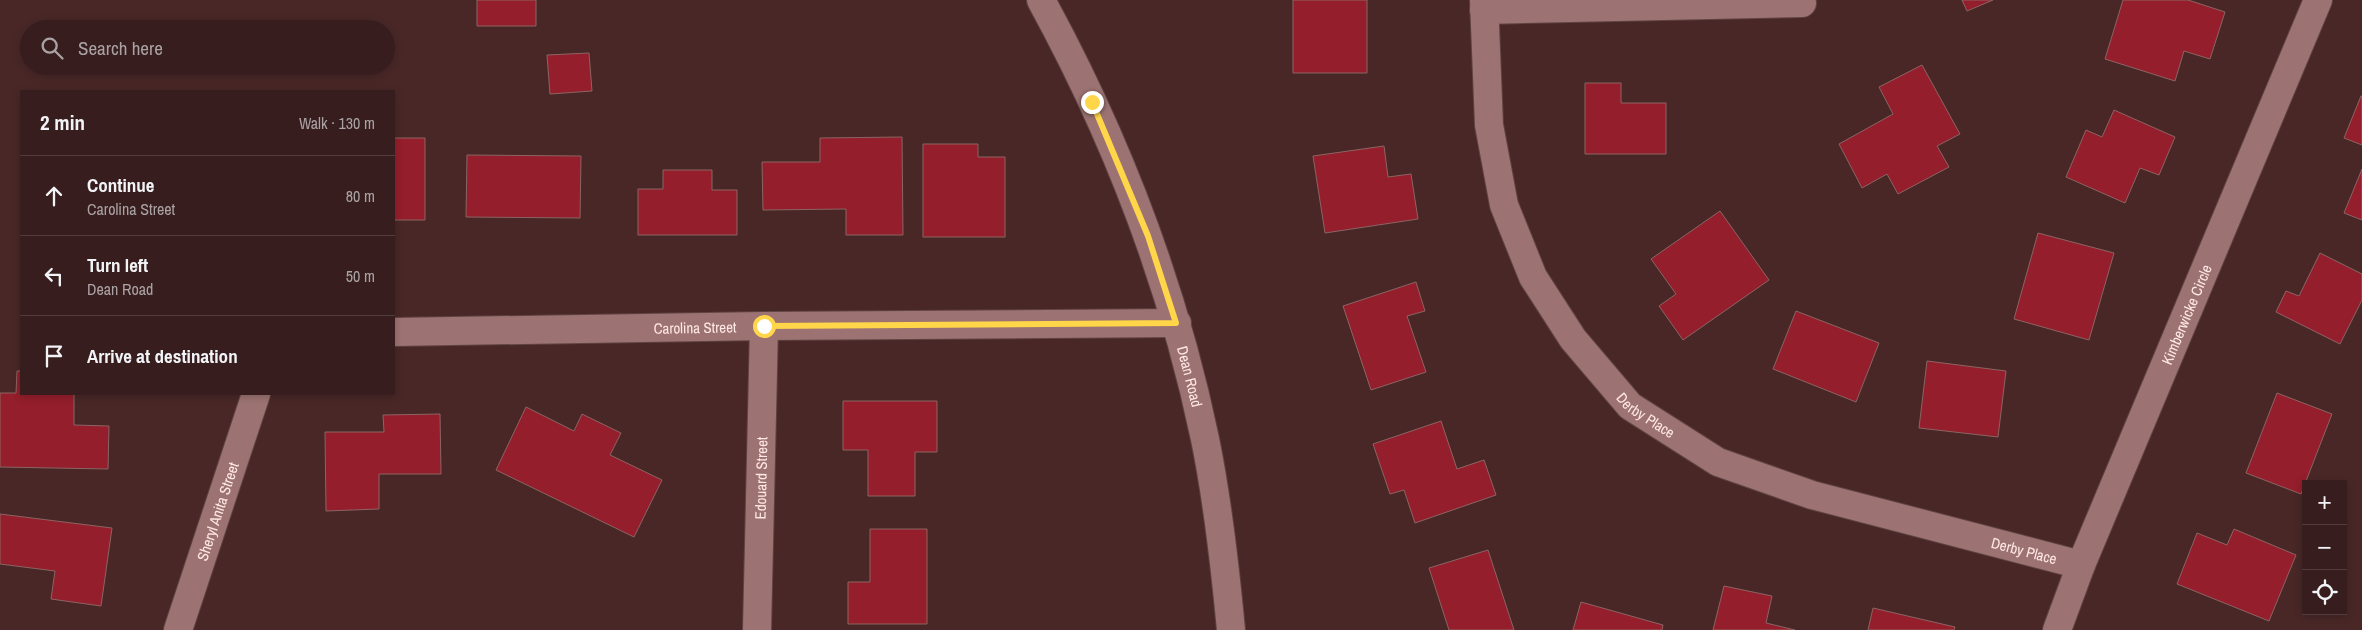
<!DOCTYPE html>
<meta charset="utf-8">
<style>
body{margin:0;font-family:"Archivo Narrow",sans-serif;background:#3e2626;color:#f1f3f6}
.controls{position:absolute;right:15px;bottom:15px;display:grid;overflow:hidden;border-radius:0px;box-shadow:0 2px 8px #0003}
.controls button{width:45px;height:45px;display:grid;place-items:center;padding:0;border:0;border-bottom:1px solid #513b3b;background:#371d1d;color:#f1f3f6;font:25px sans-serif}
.stop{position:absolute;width:15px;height:15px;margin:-11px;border:4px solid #ffd54a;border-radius:50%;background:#fff}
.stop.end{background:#ffd54a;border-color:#fff;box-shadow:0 1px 5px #0008}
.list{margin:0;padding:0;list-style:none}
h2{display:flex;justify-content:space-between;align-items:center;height:65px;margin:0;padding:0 20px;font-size:21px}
h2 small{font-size:16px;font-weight:400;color:#aaa2a4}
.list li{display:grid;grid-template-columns:32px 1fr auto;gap:15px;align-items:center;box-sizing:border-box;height:80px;padding:0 20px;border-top:1px solid #513b3b}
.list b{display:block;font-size:19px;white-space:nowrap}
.list p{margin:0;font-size:16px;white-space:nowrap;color:#aaa2a4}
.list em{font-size:16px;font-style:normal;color:#aaa2a4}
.icon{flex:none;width:28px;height:28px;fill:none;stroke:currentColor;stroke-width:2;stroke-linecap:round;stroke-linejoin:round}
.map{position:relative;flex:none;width:2362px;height:630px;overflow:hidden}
.search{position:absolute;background:#371d1d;box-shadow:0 2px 8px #0003;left:20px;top:20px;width:375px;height:55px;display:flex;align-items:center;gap:12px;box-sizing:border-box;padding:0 18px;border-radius:28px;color:#aaa2a4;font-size:19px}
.panel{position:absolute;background:#371d1d;box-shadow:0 2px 8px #0003;left:20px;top:90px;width:375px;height:305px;border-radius:0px}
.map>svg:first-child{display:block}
.building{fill:#941e2b;stroke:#8c6463}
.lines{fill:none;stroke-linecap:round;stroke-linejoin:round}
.minor-casing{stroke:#604343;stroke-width:30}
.secondary-casing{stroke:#604343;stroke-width:30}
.minor{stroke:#9c7372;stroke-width:28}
.secondary{stroke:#9c7372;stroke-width:28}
.route{stroke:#ffd54a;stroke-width:6}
.labels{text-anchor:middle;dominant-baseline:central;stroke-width:4.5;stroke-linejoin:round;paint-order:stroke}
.street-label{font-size:15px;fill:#ffe7e6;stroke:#251515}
</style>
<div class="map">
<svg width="2362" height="630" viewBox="0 0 2362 630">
<rect width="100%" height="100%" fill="#492727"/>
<!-- building -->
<path class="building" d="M 477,0 L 536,0 L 536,26 L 477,26 Z
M 1293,0 L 1367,0 L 1367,73 L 1293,73 Z
M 1962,0 L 1993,0 L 1967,11 Z
M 2123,0 L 2188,0 L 2225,12 L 2210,59 L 2184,51 L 2175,81 L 2105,59 Z
M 589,53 L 592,91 L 550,94 L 547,55 Z
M 1922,65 L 1960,134 L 1937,146 L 1949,167 L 1898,194 L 1887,174 L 1862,188 L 1839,144 L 1893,114 L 1879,87 Z
M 1585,83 L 1621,83 L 1621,103 L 1666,103 L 1666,154 L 1585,154 Z
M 2361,96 L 2362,96 L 2362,145 L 2344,138 Z
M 2114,110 L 2175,137 L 2159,175 L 2140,168 L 2125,203 L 2066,177 L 2086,130 L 2102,137 Z
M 902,137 L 903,235 L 846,235 L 846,209 L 763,210 L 762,162 L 820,162 L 820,138 Z
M 394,138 L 425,138 L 425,220 L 394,220 Z
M 923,144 L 978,144 L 978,157 L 1005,157 L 1005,237 L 923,237 Z
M 1384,146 L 1388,177 L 1411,174 L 1418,219 L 1325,233 L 1313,156 Z
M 467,155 L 581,156 L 580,218 L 466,217 Z
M 2362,169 L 2362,220 L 2344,213 Z
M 663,170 L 712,170 L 712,190 L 737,190 L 737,235 L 638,235 L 638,189 L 663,189 Z
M 1720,211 L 1769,280 L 1683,340 L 1659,306 L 1676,294 L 1651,259 Z
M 2038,233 L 2114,253 L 2089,340 L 2014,319 Z
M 2320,253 L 2362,274 L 2362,300 L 2340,344 L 2276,312 L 2286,291 L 2299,296 Z
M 1416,282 L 1425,311 L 1407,316 L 1426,372 L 1371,390 L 1343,306 Z
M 1796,311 L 1879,343 L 1856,402 L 1773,369 Z
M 1927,361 L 2006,371 L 1998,437 L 1919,428 Z
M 17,371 L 21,371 L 21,394 L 74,394 L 74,425 L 109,426 L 108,469 L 0,467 L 0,393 L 16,393 Z
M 2277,393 L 2332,414 L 2301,494 L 2246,473 Z
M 843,401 L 937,401 L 937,452 L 915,452 L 915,496 L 868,496 L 868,450 L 843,450 Z
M 526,407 L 574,431 L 582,414 L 621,433 L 610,455 L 662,480 L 634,537 L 496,470 Z
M 440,414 L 441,474 L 379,474 L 379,509 L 326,511 L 325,432 L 384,432 L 383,415 Z
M 1441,421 L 1457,469 L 1484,460 L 1496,495 L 1415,523 L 1404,490 L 1390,494 L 1373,444 Z
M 0,514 L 112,528 L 101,606 L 51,599 L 55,571 L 0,564 Z
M 870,529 L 927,529 L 927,624 L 848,624 L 848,582 L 870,582 Z
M 2234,529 L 2296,555 L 2269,621 L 2177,584 L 2197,533 L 2227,545 Z
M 1488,550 L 1514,630 L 1449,630 L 1429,568 Z
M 1724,586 L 1772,596 L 1766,623 L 1795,630 L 1713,630 Z
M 1581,602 L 1663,625 L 1662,630 L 1573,630 Z
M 1873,608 L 1955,627 L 1954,630 L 1868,630 Z"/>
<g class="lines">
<!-- minor casing -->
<g class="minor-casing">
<g id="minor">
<path id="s1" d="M 1484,0 L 1489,125 L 1504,205 L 1533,277 L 1573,339 L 1630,406 L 1718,462 L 1812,495 L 2081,565"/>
<path d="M 1484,10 L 1802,3"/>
<path id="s2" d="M 394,332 L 764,326 L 1177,323"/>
<path id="s3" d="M 178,630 L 256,394"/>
<path id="s4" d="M 757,630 L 764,326"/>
<path id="s5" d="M 2057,630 L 2081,565 L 2318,0"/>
</g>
</g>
<!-- secondary casing -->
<g class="secondary-casing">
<g id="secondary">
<path id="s6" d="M 1041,0 C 1116,137 1173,286 1205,439 C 1218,502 1225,566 1231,630"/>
</g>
</g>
<!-- minor -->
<use href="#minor" class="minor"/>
<!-- secondary -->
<use href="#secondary" class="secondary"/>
</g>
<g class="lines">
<!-- route -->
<path class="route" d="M 764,326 L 1176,323 L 1148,236 L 1092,102"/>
</g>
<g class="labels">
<!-- street labels -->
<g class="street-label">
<text stroke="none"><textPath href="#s5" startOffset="341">Kimberwicke Circle</textPath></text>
<text stroke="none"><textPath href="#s2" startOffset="301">Carolina Street</textPath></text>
<text stroke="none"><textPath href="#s6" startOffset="406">Dean Road</textPath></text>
<text stroke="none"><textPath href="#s1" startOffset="464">Derby Place</textPath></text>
<text stroke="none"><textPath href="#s4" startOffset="152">Edouard Street</textPath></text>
<text stroke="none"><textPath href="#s3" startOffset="125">Sheryl Anita Street</textPath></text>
<text stroke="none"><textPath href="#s1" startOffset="869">Derby Place</textPath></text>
</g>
</g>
</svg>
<div class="controls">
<button>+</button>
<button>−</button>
<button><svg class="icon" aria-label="locate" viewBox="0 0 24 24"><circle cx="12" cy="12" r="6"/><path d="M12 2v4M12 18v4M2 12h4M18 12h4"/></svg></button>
</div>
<div class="stop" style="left:764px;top:326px"></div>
<div class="stop end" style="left:1092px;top:102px"></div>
<div class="search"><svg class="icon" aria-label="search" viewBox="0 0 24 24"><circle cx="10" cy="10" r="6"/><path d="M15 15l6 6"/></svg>Search here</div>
<section class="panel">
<h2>2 min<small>Walk · 130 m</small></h2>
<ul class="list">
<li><svg class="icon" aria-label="ahead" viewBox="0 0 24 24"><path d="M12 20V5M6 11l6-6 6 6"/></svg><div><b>Continue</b><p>Carolina Street</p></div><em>80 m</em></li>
<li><svg class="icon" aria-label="left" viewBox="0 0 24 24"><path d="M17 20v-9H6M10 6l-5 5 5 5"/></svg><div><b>Turn left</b><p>Dean Road</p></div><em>50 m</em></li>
<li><svg class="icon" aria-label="arrive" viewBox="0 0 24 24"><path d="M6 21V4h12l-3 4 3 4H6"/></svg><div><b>Arrive at destination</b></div></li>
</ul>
</section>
</div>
